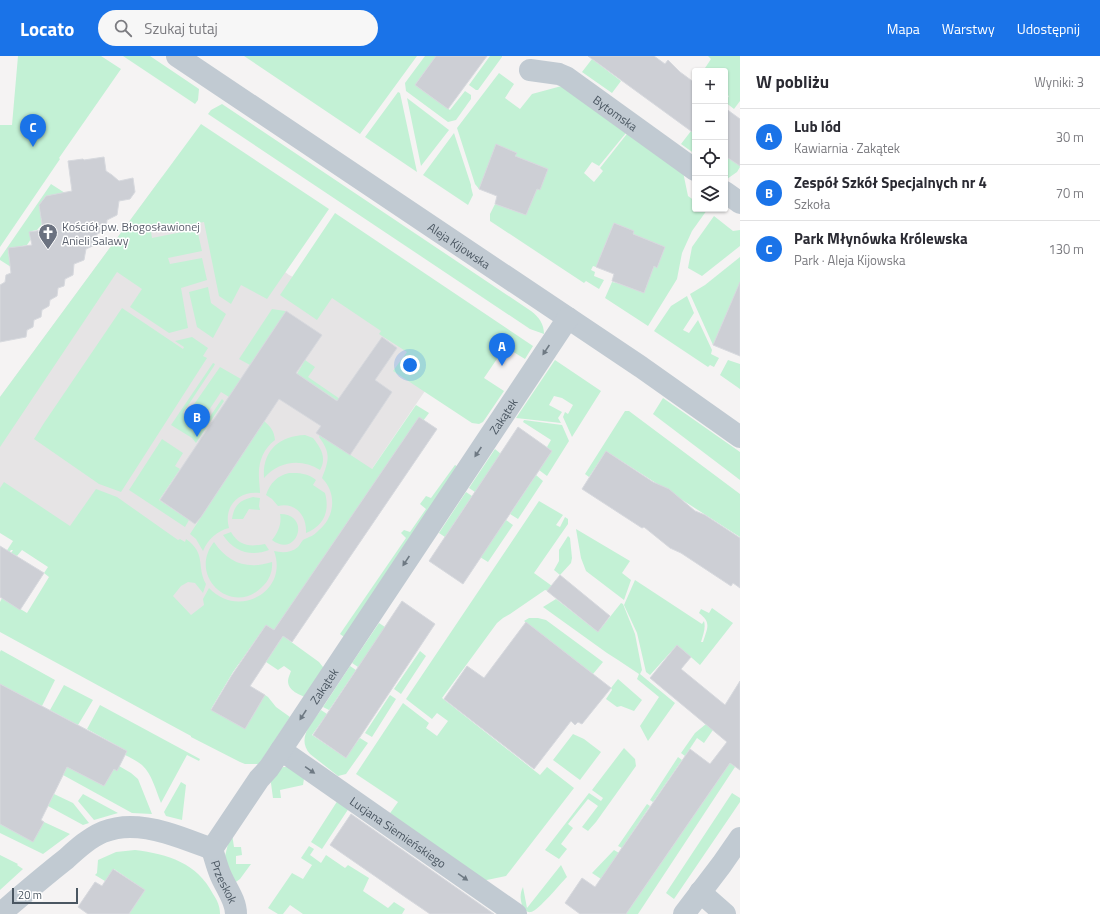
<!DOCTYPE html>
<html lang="pl">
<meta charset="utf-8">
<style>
body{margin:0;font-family:"Titillium Web",sans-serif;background:#f7f7f7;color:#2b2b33}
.controls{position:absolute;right:12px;top:12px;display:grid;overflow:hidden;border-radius:4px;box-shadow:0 1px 3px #0004}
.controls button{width:36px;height:36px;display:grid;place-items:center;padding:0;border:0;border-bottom:1px solid #e1e1e2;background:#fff;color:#2b2b33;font:20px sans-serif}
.scale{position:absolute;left:12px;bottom:10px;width:66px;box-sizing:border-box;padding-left:4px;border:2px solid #4a5661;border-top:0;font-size:11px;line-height:14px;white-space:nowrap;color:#4a5661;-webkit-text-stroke:3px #fff;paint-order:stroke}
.you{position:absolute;left:410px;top:309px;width:14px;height:14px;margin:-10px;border:3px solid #fff;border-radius:50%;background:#1a73e8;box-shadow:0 0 0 6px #1a73e833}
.badge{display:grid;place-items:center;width:26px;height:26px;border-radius:50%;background:#1a73e8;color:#fff;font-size:13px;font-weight:700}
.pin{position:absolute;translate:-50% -33px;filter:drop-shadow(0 1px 2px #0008)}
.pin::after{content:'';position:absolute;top:21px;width:14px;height:12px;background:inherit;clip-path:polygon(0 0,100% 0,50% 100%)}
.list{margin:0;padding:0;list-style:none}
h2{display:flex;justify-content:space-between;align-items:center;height:52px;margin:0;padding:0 16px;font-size:17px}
h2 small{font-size:13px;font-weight:400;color:#7c7c81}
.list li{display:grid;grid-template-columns:26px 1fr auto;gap:12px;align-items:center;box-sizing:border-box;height:56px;padding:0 16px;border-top:1px solid #e1e1e2}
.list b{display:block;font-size:15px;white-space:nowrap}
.list p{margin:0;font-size:13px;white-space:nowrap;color:#7c7c81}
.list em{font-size:13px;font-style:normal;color:#7c7c81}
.icon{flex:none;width:22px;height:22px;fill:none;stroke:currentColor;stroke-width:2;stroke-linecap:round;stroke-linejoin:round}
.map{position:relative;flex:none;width:740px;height:858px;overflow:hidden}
header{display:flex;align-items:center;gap:24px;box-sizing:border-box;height:56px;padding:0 20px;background:#1a73e8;color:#fff}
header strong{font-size:19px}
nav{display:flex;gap:22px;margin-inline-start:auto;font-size:14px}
.search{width:280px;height:36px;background:#f7f7f7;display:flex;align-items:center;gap:10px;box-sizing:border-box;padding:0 14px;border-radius:22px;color:#7c7c81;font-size:15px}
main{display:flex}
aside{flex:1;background:#fff}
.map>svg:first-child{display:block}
.education{fill:#e6e4e5}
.green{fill:#c3f1d5}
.building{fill:#cdcfd5;stroke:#d7d9de}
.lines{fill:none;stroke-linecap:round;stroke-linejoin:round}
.minor{stroke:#c1cad2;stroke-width:22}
.oneway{fill:#6e7983}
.labels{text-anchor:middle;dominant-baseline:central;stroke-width:3;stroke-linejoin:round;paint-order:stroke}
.street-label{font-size:12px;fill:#4a5661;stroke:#fff}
.worship-label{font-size:12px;fill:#5b616d;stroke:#fff;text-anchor:start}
</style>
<header>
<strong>Locato</strong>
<div class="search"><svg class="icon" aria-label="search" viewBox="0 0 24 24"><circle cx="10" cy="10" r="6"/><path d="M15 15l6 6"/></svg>Szukaj tutaj</div>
<nav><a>Mapa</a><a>Warstwy</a><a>Udostępnij</a></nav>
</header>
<main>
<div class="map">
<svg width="740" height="858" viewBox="0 0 740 858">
<rect width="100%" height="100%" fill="#f5f3f3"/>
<!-- education -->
<path class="education" d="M 162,121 L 289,219 L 299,224 L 304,217 L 442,310 L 239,608 L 0,461 L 0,341 Z"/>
<!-- green -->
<path class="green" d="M 18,0 L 101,0 L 121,13 L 59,102 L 60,103 L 0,191 L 0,69 L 12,69 Z
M 123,0 L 150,0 L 199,33 L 198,44 L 195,48 Z
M 244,0 L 417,0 L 360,78 Z
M 425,0 L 436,0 L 415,29 L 450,54 L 465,35 L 471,39 L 471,43 L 456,64 L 448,66 L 406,35 L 405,27 Z
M 490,0 L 502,0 L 502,1 L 478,34 L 476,34 L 469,29 Z
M 708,0 L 740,0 L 740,45 L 734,53 L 725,46 L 729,40 L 725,38 L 725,15 L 703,15 L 711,3 Z
M 592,3 L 621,25 L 612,37 L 582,16 Z
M 499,17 L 514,28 L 505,42 L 520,53 L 532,38 L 569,28 L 626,77 L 599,110 L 592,106 L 584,117 L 594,126 L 603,115 L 600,112 L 630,74 L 682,111 L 688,140 L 695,145 L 695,153 L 705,153 L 707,154 L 692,175 L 682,197 L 677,223 L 648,270 L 605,242 L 612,226 L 617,227 L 644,237 L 654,210 L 657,212 L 665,191 L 633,178 L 634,175 L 614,167 L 596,211 L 593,210 L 591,214 L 595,216 L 594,220 L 604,224 L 599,233 L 586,225 L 584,227 L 490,165 L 490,158 L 495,148 L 526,159 L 537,133 L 540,133 L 548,113 L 515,100 L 517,97 L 496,89 L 479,133 L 475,128 L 457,72 Z
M 398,36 L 400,37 L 417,116 L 365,81 Z
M 407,42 L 449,74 L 421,110 Z
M 222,48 L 531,255 C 539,261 544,268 544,278 L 530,273 L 208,58 L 211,54 Z
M 201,68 L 329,153 L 267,243 L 241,229 L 231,248 L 219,240 L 204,166 L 151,176 L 152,182 L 197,173 L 202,195 L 168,202 L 170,208 L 202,202 L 207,224 L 181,232 L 188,272 L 169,277 L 130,251 L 142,233 L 117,216 L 0,391 L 0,341 Z
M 691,75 L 695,78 L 695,98 L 681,88 Z
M 454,77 L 471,129 L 471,131 L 473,139 L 468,149 L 423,119 Z
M 725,97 L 728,102 L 740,107 L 739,109 L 740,111 L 737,116 L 727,123 L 725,121 Z
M 51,128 L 65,137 L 46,140 L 39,149 L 42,168 L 37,174 L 32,175 L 30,177 L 31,183 L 27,189 L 12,192 L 8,196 L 11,211 L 0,204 L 0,202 Z
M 335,157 L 533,290 L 525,303 L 505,291 L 484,322 L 504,335 L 483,366 L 479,368 L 472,367 L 393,315 L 407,296 L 379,278 L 381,275 L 332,242 L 317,264 L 280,239 Z
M 714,160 L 733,175 L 740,174 L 740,190 L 702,220 L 688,212 L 692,191 Z
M 740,201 L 740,249 L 732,245 L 713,289 L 690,238 L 705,229 Z
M 208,231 L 211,247 L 226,258 L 213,282 L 197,271 L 189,236 Z
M 687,240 L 694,257 L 683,274 L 689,277 L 698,264 L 712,294 L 711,298 L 719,302 L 714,311 L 710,309 L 708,311 L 654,275 L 671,250 Z
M 122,252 L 183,293 L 184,291 L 175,285 L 192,281 L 208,292 L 203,300 L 207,302 L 121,436 L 99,428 L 34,383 L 44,367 Z
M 272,253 L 285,255 L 285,257 L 250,309 L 239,303 Z
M 305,304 L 315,311 L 308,321 L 340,343 L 338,345 L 297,318 Z
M 555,304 L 601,335 L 572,381 L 563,361 L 565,356 L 568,358 L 573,349 L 562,342 L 554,340 L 549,349 L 562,356 L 558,362 L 561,367 L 516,362 Z
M 728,304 L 740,308 L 740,333 L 720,319 Z
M 213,307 L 215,308 L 214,310 L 183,357 L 202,372 L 222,343 L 224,345 L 196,387 L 192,382 L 171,369 Z
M 220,311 L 241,323 L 229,341 L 221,336 L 201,366 L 188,357 Z
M 663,342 L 740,396 L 740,424 L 653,358 Z
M 416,349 L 429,357 L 423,365 L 274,574 L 266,569 L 233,616 L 211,653 L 245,673 L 265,639 L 268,641 L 276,651 L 290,661 L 259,708 L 245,708 L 240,706 L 191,681 L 191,680 L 167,667 L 0,576 L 0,546 L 2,542 L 27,557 L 49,521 L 44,517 L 48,511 L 22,494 L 17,500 L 11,497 L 13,494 L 11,494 L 0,510 L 0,505 L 13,485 L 0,477 L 0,432 L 4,426 L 70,470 L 96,433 L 117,441 L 178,484 L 180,483 L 185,486 L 186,483 C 207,498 196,510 206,528 L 203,537 L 195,527 L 188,526 L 181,530 L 173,540 L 191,559 L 204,549 L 203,543 L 209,532 C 238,563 289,536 274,495 C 282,497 291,497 298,491 C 300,489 301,486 303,484 C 304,483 308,482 309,481 C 313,480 316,477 319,474 C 335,461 337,437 322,422 C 329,404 331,397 319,381 L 320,379 L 372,413 Z
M 625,355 L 629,355 L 740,438 L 740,481 L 606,395 L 589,421 L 585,418 Z
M 524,364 L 562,369 L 569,385 L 547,420 L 539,414 L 552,395 L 547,391 L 551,384 L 523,366 Z
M 264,365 C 271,371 274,375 275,384 C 263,393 258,407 259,421 C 259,427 260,432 260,437 C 239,434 223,450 229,472 C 217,475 208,483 203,495 L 196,483 L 190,478 Z
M 305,379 L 313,382 C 321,392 327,402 320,414 C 301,402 279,405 264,422 C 262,395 279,380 305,379 Z
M 162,383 L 183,397 L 175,410 L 180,413 L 159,444 L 189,464 L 185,471 L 129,434 Z
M 495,393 L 501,398 L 475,436 L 469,432 Z
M 455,409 L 460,412 L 347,583 L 340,578 L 406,482 L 401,477 L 404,474 L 410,476 L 426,453 L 420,448 L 426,440 L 431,442 Z
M 289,417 C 299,417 308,417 316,424 L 313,429 L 325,437 C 330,455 324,470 306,477 C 307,460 296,446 278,450 L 272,443 L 266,439 C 270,427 277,420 289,417 Z
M 536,419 L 543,425 L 518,463 L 510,458 Z
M 466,436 L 472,440 L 445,481 L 439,477 Z
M 253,441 L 260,442 L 259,450 L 260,454 L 249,453 L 243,463 L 232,463 C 234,449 240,444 253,441 Z
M 539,445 L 563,459 L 556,469 L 560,471 L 565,461 L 568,463 L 568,468 L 534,517 L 552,530 L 548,535 L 545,534 L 510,558 L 503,562 L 497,567 L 442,642 L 540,719 L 547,711 L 574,732 L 506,820 L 482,825 L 388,760 L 398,746 L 356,718 L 403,647 L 429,667 L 426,672 L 437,680 L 448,665 L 437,657 L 432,663 L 406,643 Z
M 280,458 C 312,458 297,503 272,484 C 278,476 282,468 280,458 Z
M 506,464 L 513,469 L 488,506 L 480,501 Z
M 576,473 L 630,505 L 622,517 L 631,524 L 624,544 L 586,515 L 581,502 Z
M 231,476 C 239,490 250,491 265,488 L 269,494 C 251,501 234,496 223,479 Z
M 568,480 L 570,482 L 572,502 L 571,507 L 560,519 L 554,514 L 559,505 L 559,494 Z
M 214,486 C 228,507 247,514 272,506 C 273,515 269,525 262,531 C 232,561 187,520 214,486 Z
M 635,524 L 702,568 L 704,565 C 706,572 703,579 701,586 L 703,586 C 707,572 712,567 699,557 L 701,553 L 709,557 L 712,552 L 733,567 L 700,609 L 677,589 L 650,619 L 646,616 L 637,577 L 624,549 Z
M 556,543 L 598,576 L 621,547 L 623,548 L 635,578 L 642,614 L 640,618 L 675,647 L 648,685 L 640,670 L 659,641 L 637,623 L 639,618 L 618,604 L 607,597 L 543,551 Z
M 529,562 L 538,562 L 546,564 L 603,606 L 593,618 L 524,565 Z
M 379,567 L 385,571 L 384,574 L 358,611 L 352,607 Z
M 283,580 L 319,606 L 323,611 L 327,613 L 308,642 C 300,639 288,635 288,625 C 288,622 290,618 291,615 L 284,610 L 278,614 L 266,606 Z
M 1,594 L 55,624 L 42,650 L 0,628 L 0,596 Z
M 420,595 L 426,600 L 401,638 L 394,633 Z
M 350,610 L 356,614 L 329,654 L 323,651 Z
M 618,623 L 642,644 L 634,655 L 621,650 L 617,651 L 606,643 L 612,634 L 611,632 Z
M 64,629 L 93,644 L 78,669 L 50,654 Z
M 390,639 L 396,643 L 372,681 L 365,677 Z
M 100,649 L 200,703 L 199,705 L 187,699 L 161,747 C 156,735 152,718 142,709 C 137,705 131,702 125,699 L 127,695 L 87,673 Z
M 321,654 L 327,658 L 312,679 L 346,702 L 354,690 L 360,682 L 368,687 L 346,718 L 338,720 L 310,698 C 296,682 312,667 321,654 Z
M 717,659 L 715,671 L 704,687 L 697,682 L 685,700 L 681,697 L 695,677 Z
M 573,678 L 584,683 L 601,696 L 580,724 L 553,704 Z
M 624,692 L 635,703 L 636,710 L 596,766 L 588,775 L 582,771 L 598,750 L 588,743 L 568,768 L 573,772 L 561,788 L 567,793 L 559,803 L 545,794 L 589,737 L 601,745 L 603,742 L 592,734 Z
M 678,701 L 682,704 L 653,746 L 650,744 Z
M 730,707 L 735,711 L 638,858 L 626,858 Z
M 119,710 L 131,717 L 138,723 L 152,758 L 132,757 L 63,719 L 67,711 L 104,730 L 114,713 L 117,715 Z
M 283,711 L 293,711 L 305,716 L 303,729 L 280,734 L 281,742 L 273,742 L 270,720 Z
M 181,726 L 186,729 L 182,764 L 166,760 L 164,756 Z
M 732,737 L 740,742 L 740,746 L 674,843 L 666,837 Z
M 54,738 L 73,747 L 89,767 L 83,769 L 48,750 Z
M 83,738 L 118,757 L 94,764 L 78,745 Z
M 338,744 L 349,752 L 322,793 L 311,786 Z
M 647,748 L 650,750 L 622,792 L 618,790 Z
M 44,766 L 70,778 L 43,798 L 0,777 L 0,768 L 33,785 Z
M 232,778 L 234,791 L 241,791 L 242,799 L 236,800 L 236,808 L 251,808 L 240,823 L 233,828 L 225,800 L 228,788 Z
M 309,790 L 314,793 L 310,799 L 321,807 L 326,799 L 345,812 L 348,809 L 369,822 L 363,835 L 388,852 L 394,846 L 405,853 L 402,858 L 303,858 L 290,849 L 283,858 L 278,858 L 268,852 L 292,817 L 303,823 L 312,809 L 301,802 Z
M 135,794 C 168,798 197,807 213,838 C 217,844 220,850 220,858 L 129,858 L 145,834 L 114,813 L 105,825 L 95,819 L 97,817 L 98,804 L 116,796 Z
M 614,794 L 619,797 L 601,823 L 592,817 Z
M 0,799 L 18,808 L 17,809 L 23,813 L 0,834 Z
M 561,809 L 567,821 C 561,827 538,855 531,856 C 527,857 523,853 522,849 C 520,843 520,837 523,831 L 527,852 Z"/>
<!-- building -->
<path class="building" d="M 436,0 L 487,0 L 448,53 L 415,29 Z
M 588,0 L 654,0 L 665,8 L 668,4 L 680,16 L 695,27 L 695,78 Z
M 725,52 L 740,63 L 740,110 L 725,100 Z
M 496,88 L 517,97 L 515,100 L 548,113 L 540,134 L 537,133 L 526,159 L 495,148 L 497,140 L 479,133 Z
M 104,101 L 106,115 L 112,119 L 119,125 L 133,122 L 135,136 L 130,143 L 119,145 L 117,159 L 107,164 L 106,174 L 97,178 L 95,189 L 86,193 L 84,204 L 74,208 L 73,219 L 65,223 L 64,230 L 58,232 L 57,240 L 50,244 L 49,250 L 42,254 L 41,261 L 34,264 L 33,271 L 27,274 L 26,281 L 0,286 L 0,229 L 5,226 L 6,219 L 11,217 L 8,192 L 32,189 L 29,176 L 43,174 L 39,149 L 46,140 L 72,135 L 68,105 L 83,103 L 84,104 Z
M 614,167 L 634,175 L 633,178 L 665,191 L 657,212 L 654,210 L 644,237 L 612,225 L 614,218 L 596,211 Z
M 740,226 L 740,300 L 713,289 Z
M 286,255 L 322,279 L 296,317 L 337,345 L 382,281 L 397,292 L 375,324 L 392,336 L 350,399 L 316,377 L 321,370 L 279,343 L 201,461 L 195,468 L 160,444 Z
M 419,361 L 437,373 L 292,586 L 283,580 L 250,630 L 265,639 L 245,673 L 211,654 L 232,619 L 266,569 L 274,574 Z
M 518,371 L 552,395 L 463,528 L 429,505 Z
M 606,395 L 653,426 L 669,433 L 695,455 L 705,459 L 740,482 L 740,532 L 733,527 L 731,530 L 681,497 L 670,492 L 644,471 L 642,472 L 582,433 Z
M 0,490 L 44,517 L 20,554 L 0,541 Z
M 560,519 L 610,560 L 598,576 L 547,535 Z
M 402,545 L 435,568 L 346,702 L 313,679 Z
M 526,566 L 611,632 L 582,668 L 578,666 L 575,669 L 571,665 L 534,713 L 444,643 L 467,610 L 484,622 Z
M 677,589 L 691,601 L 681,613 L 725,649 L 740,625 L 740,714 L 730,707 L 626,858 L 580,858 L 565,847 L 582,822 L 595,831 L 690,693 L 710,708 L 727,686 L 650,622 Z
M 0,628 L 127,695 L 117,715 L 114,713 L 104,730 L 67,711 L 41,764 L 44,766 L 33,786 L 0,768 Z
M 351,758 L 494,858 L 430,858 L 408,843 L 330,789 Z
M 113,813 L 145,834 L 129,858 L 88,858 L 78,851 L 95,826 L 102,830 Z"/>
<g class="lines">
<!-- minor -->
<g class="minor">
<path id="s1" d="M 177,0 L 641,311 L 740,381"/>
<path id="s2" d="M 530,14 L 559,18 L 566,21 L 695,114"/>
<path d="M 725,136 L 740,147"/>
<path id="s3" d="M 281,694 L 516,858"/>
<path id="s4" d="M 212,793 L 259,723 L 269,712 L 568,262"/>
<path id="s5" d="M 212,793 C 215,802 217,811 221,820 C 226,832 236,844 236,858"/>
<path d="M 700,836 L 725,858"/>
<path d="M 0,858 C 22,839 43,821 66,803 C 77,793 89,782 103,776 C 111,773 120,771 130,771 C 158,771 185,783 212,793"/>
<path d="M 684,858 L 722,808 L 740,782"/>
</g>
</g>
<!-- one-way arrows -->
<defs><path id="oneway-solid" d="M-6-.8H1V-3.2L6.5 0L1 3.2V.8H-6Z"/></defs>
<g class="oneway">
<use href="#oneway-solid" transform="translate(546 294) rotate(124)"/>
<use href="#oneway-solid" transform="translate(478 396) rotate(124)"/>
<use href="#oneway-solid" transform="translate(406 505) rotate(124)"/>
<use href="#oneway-solid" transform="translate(303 659) rotate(123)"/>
<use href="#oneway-solid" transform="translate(310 714) rotate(35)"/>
<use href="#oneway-solid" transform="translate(463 821) rotate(35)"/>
</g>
<!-- icons -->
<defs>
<g id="church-pin" transform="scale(1)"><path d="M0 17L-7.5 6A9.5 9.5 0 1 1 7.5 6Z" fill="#6b7280" stroke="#fff"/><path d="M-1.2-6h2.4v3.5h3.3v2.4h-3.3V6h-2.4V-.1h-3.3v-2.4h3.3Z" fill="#fff"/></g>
</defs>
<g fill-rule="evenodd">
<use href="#church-pin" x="48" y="177"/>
</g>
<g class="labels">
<!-- street labels -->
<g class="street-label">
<text stroke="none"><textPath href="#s2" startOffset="98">Bytomska</textPath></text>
<text stroke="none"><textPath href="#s1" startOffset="340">Aleja Kijowska</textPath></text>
<text stroke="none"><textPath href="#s4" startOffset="522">Zakątek</textPath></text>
<text stroke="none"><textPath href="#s4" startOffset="198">Zakątek</textPath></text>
<text stroke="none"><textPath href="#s3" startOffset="143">Lucjana Siemieńskiego</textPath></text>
<text stroke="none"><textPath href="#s5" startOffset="35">Przeskok</textPath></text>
</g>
<!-- worship labels -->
<g class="worship-label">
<text x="62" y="170">Kościół pw. Błogosławionej<tspan x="62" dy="14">Anieli Salawy</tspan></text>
</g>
</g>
</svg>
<div class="controls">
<button>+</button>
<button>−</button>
<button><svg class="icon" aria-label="locate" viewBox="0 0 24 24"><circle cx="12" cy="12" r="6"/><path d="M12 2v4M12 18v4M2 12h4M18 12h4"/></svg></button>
<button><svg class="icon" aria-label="layers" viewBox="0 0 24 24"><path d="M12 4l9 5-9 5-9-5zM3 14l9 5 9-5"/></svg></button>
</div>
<div class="scale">20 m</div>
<div class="you"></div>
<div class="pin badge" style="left:502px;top:310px">A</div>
<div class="pin badge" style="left:197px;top:381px">B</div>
<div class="pin badge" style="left:33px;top:91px">C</div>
</div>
<aside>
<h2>W pobliżu<small>Wyniki: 3</small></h2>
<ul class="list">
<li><span class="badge">A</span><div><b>Lub lód</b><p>Kawiarnia · Zakątek</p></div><em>30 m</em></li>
<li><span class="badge">B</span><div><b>Zespół Szkół Specjalnych nr 4</b><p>Szkoła</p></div><em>70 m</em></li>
<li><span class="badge">C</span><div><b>Park Młynówka Królewska</b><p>Park · Aleja Kijowska</p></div><em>130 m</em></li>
</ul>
</aside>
</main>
